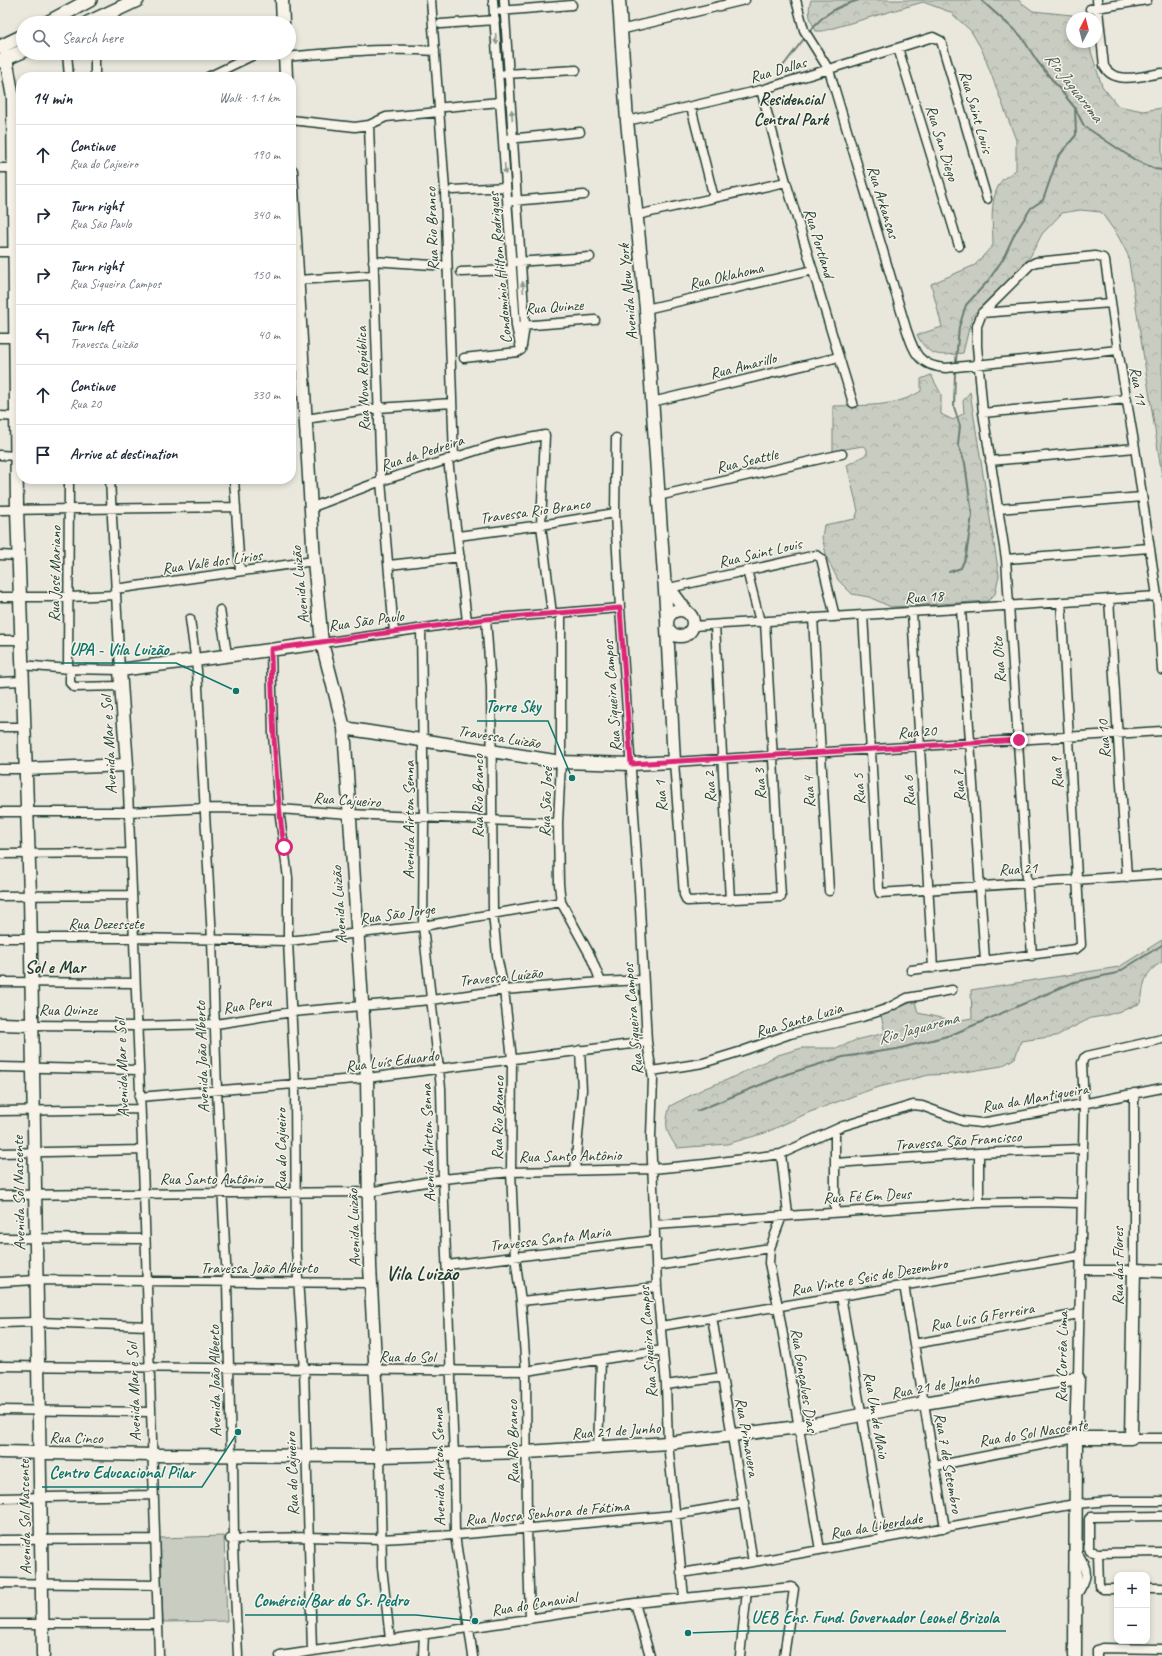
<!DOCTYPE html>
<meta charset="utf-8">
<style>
body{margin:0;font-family:Caveat,sans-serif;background:#f2f2f3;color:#1f2937}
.controls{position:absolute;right:12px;bottom:12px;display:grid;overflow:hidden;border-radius:8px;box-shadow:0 2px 6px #0003}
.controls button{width:36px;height:36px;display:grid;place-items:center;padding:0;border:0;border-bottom:1px solid #e0e1e3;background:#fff;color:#1f2937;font:20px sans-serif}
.compass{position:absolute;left:1066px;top:12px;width:36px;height:36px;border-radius:50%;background:#fff;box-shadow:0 2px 6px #0003;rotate:7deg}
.stop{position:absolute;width:12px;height:12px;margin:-9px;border:3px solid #db2777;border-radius:50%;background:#fff}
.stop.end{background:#db2777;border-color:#fff;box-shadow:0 1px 4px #0008}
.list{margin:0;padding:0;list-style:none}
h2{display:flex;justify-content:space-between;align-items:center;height:52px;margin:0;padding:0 16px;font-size:17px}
h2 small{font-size:13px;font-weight:400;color:#747a83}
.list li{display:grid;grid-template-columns:26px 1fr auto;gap:12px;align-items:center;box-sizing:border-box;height:60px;padding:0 16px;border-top:1px solid #e0e1e3}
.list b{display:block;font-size:15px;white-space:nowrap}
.list p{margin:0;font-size:13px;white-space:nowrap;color:#747a83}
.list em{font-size:13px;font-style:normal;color:#747a83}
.icon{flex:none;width:22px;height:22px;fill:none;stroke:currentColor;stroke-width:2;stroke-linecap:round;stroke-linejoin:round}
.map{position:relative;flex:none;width:1162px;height:1656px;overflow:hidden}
.search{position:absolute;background:#fff;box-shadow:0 2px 6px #0003;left:16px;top:16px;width:280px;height:44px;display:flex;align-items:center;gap:10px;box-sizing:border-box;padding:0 14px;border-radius:22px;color:#747a83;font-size:15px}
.panel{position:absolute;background:#fff;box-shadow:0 2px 6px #0003;left:16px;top:72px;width:280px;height:412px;border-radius:16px}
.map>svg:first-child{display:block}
.forest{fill:url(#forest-crowns);stroke:#74847a}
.green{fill:#c8ccc1;stroke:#74847a}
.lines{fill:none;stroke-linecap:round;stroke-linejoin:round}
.stream{stroke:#6a7c72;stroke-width:2}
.street-casing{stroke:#1f3d34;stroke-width:11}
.secondary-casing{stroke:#1f3d34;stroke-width:15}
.primary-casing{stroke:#1f3d34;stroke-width:16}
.street{stroke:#f7f3e8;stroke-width:8}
.secondary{stroke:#f7f3e8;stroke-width:12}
.primary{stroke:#f7f3e8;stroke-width:13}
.oneway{fill:#8b988e}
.route{stroke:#db2777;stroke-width:5}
.labels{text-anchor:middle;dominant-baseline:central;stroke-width:3;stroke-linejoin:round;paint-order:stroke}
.street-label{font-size:16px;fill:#1f3d34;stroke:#f7f3e8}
.water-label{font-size:17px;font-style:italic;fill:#445c53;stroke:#f7f3e8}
.neighbourhood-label{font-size:17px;font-weight:bold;fill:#1f3d34;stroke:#f7f3e8}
.quarter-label{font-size:18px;font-weight:bold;fill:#1f3d34;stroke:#f7f3e8}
.district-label{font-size:20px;font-weight:bold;fill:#1f3d34;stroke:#f7f3e8}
.leader{fill:none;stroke:#0f766e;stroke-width:1.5}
.callout-dot{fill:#0f766e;stroke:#f7f3e8;stroke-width:1.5}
.callout-label{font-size:17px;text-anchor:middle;font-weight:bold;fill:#0f766e;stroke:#f7f3e8;stroke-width:3;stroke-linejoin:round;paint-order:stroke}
</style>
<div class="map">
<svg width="1162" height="1656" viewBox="0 0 1162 1656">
<defs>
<pattern id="forest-crowns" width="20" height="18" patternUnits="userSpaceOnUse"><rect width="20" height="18" fill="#c8ccc1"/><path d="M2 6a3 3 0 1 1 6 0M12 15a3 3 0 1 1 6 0" fill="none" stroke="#abb0a6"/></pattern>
</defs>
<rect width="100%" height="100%" fill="#eae8dd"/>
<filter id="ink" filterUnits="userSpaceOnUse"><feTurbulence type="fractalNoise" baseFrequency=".025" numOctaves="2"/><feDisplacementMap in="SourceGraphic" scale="8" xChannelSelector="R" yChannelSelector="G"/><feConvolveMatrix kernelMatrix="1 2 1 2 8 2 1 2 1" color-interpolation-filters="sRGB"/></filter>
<g filter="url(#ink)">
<!-- forest -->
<path class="forest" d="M 811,0 L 1018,0 L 1033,11 L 1072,15 L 1074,18 L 1072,18 L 1072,42 L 1088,42 L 1102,86 L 1118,106 L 1143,111 L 1162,108 L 1162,476 L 1128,255 L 1118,236 L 1101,212 L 1080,210 L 1062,213 L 1042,234 L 1030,257 L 1013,276 L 972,316 L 963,353 C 940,356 929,358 917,335 L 942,327 L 931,284 L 975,265 L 993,245 C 993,224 988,197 1003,179 C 1007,176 1012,173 1016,170 L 1016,140 L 982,50 L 971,31 L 950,12 L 923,2 L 823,31 L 816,31 C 810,21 807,11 811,0 Z
M 931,375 L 941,394 L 941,414 L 953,420 L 964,413 L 963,401 L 970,392 L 999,575 L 995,594 L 988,601 L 891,607 L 869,597 L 852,594 L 838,580 L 827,558 L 822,537 L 824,525 L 855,519 L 858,511 L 847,465 L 867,454 L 867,449 L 863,446 L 833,451 L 833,406 C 863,405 895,408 921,391 L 921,379 Z
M 1162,940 L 1162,962 C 1143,973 1144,984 1141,1003 L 1124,1010 L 1104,1016 L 1091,1018 L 1056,1036 L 1021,1041 L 1015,1058 L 1002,1066 L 953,1074 L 929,1075 L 875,1088 L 810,1112 L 765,1133 L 727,1144 L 677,1148 C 666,1131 664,1127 670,1106 L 705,1088 L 727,1080 L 778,1055 L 802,1048 L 838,1048 L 856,1040 L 885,1033 L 881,1015 L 915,1001 L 918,1013 L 955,1021 L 972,1018 L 971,990 L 1119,967 Z"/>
<!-- green -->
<path class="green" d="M 224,1536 L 227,1621 L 163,1622 L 160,1538 Z"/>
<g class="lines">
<!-- stream -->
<path class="stream" d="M 981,0 L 1021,36 L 1037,61 L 1075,108 L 1084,126 L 1135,160 L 1155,169 L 1162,170
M 811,30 C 824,13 839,6 859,0
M 783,66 L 803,40
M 956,361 L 959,327 L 966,305 L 988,281 L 1003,259 L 1015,233 L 1031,208 L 1043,200 L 1058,157 L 1076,135 L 1075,108
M 949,572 L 961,568 L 966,556 L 972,515 L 965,463 L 958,444 L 960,426 L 954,407 L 955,373
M 697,1111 L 787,1074 L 843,1057 L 897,1049 L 951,1035 L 1074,982 L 1117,973 L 1162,945"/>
<!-- street casing -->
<g class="street-casing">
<path id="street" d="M 431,0 L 445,190 L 454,458
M 493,0 L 516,326 L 521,350
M 504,0 L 525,326 L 522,346
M 796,0 L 804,30 L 829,70 L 906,328 C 914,352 918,366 946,368 L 1118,350
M 1097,0 L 1104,66 C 1114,86 1145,75 1162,73
M 1090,9 L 1147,0
M 501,11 L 572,5
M 441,24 L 495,20
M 620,30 L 745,0
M 898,48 L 959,246
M 67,53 L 69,77
M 95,53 L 95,77
M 285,57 C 335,53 384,47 435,51
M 505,74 L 576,70
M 208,77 L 258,53
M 761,90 L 786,182 L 853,403
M 445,107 L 500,102
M 691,107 L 714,198
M 291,120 L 355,127 L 369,125 L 386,117 L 439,112
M 627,121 L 761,90 L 933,37 L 941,41 L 987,199
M 369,125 L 381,481 L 394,632
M 508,139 L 580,132
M 0,168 L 13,168
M 453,190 L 506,187
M 512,201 L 584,195
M 637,215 L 786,182
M 0,252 L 21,252
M 373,261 L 447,266
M 516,262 L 590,257
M 461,272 L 512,270
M 298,280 L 373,275
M 646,309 L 813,270
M 982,313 L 1111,303
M 521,326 L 595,320
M 0,338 L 19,338
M 464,358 L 518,352 L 521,350
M 652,402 L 839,357
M 983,413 L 1127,399
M 0,416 L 21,417
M 306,419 L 378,408 L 452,403
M 616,438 L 615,513 L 620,608 L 639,889 L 647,1042 L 653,1079 L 651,1136 L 657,1287 L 666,1385 L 668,1443 L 684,1597
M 0,455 L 16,456
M 448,459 L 467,621
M 990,461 L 1135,448
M 234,479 L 240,571
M 658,496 L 842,454
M 310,508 L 381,481 L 497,444 L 545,435 L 541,525 L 552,614
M 998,509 L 1142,497
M 0,510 L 236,507
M 458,536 L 541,525 L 615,513
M 0,555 L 18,556
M 1006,559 L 1149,548
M 389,565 L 460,557
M 747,570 L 760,622
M 669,588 L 816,555 L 821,558 L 835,617
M 115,589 L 314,561
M 0,597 L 69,597 L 115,595
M 1109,599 L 1127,877
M 961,609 L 985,961
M 220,610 L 227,654
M 912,612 L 933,968
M 561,613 L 561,762 L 558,823 L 559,884 L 561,902 L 590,955 L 601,982
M 863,615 L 879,889 L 880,893 L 1162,874
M 813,618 L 829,891
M 190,619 L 197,670 L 212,939 L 217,1091 L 227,1282 L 231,1455 L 233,1459 L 234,1539 L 233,1547 L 238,1656
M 486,619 L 491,686 L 493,913 L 497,956 L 504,990 L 512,1059 L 511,1172 L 515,1257 L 521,1301 L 526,1371 L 527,1529 L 530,1618
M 765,622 L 781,897 L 687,901 L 684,895 L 674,762 C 837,751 999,741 1162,731
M 715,625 L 730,900
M 693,626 L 1157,596
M 421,629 L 424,818 L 423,926 L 441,1088 L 443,1179 L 454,1455 L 455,1535 L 473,1656
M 0,640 L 21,640
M 322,643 L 486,619 L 620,608
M 271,649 L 273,734 L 279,809 L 288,878 L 288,941 L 295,1085 L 296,1248 L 304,1370 L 312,1651
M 21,665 L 70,669 L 120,670 L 110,479
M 68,668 L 69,479
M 70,669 L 70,683 L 74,687 L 121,686
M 0,682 L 22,681
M 0,727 L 23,727
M 127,765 L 144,1193 L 159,1656
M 0,769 L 25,769
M 0,812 L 129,812 L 205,808 L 279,809 L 349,814 L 558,823
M 0,854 L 130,853
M 0,896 L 132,895
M 0,938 L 133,938 L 288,941 L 423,926 L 561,902
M 1032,956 L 1006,559 L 983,413 L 977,346 L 977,326 L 982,313 L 1030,265 L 1036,262 L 1095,256 L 1103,258 L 1105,261 L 1118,350 L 1135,448 L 1157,596 L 1162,670
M 911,970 L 1076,949 L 1081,945 L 1061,602
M 0,982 L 135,983
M 32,1025 L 136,1026 L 216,1024 L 292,1012 L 431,1000 L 504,990 L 601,982 L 643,980
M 0,1067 L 138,1070
M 652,1071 L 703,1063 L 742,1051 L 790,1034 L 862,1017 L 886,1009 L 907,998 L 952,990
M 139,1097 L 367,1078 L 647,1042
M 0,1111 L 140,1109
M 835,1130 L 835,1212
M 0,1153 L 142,1150
M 781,1154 L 788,1215
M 836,1163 L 979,1153 L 1082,1149
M 575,1170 L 582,1090 L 580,1050
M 0,1195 L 368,1192 L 443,1179 L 511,1172 L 652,1169 L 705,1164 L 781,1154 L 843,1126 L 913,1105 L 922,1106 L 963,1121 L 981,1123 L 1047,1111 L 1162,1088
M 979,1203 L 979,1153
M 782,1216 L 770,1248 L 769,1263 L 778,1306 L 820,1550
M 655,1225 L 979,1203 L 1039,1202 L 1081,1203
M 0,1238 L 145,1239
M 447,1265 L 656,1240
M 656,1266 L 770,1248
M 1081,1270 L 1134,1270 L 1134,1093
M 0,1282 L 37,1280 L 371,1283
M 904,1285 L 945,1528
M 841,1296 L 883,1539
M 521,1301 L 657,1287
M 712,1317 L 753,1562
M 0,1323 L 37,1322 L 148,1326
M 661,1326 L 1081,1256
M 914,1344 L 1079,1314
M 0,1366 L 526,1371 L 663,1350
M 1078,1378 L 1084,1104 L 1082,1063 L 1084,1058 L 1087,1056 L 1162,1039
M 666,1385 L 722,1377
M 0,1410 L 151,1412
M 1131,1438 L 1162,1438
M 598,1448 L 601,1360
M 380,1456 L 382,1567 L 390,1639
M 935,1466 L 1076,1438
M 0,1498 L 153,1495
M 230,1539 L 308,1537 L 381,1539 L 455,1535 L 674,1515 L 745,1503
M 0,1540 L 155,1539
M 1098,1553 L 1162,1552
M 681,1573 L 753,1562 L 1075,1504 L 1110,1501 L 1162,1501
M 0,1583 L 156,1585
M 1147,1588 L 1162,1588
M 1117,1589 L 1103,1589 L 1099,1586 L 1098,1553 L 1090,1551 L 1089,1548 L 1089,1519 L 1091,1517 L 1162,1516
M 1075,1597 C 1089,1578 1090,1569 1075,1550
M 635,1603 L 650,1656
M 0,1624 L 158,1624
M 280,1656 L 635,1603 L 792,1587 L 794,1589 L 784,1656
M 423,1656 L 424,1634
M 740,1656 L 747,1591
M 1097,1656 L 1097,1650 L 1102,1648 L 1162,1649"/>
</g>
<!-- secondary casing -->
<g class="secondary-casing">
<path id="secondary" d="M 282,0 L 283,23
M 619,0 L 627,121 L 646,309 L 667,620
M 285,53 L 286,77
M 6,58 L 13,98 L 17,509 L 30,895 L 43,1656
M 291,171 L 314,561 L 322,643 L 344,728 L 367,1078 L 370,1266 L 380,1456
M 664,581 L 687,612
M667 623a13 13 0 1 1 26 0a13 13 0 1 1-26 0Z
M 344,728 L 561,762 L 631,764 L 674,762 L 667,627
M 25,769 L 127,765 L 120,670 L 322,643
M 0,1024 L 32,1025
M 1076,1438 L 1131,1438 L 1134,1270 L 1162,1271
M 0,1452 L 152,1455 L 380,1456 L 527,1452 L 668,1443 L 798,1427 L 924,1403 L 1078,1378 L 1076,1438 L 1075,1656"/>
</g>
<!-- primary casing -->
<g class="primary-casing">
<path id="primary" d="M 47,23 L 90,0
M 88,23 L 137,0
M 0,47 L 23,36
M 0,61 L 23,51"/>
</g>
<!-- street -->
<use href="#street" class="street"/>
<!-- secondary -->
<use href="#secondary" class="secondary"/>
<!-- primary -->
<use href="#primary" class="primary"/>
</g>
<!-- one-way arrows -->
<defs><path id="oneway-solid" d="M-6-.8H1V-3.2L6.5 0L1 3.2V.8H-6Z"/></defs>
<g class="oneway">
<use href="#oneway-solid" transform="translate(496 39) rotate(86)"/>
<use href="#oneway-solid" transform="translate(512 115) rotate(-94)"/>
<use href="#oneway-solid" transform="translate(505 169) rotate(86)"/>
<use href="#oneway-solid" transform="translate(523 287) rotate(-94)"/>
</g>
</g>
<g class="lines" filter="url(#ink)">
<!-- route -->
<path class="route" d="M 284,847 C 275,781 272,715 271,649 L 486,619 L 620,608 L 631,764 L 1019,740"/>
</g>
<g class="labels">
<!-- street labels -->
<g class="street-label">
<text transform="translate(778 70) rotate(-16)">Rua Dallas</text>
<text transform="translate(976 112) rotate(74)">Rua Saint Louis</text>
<text transform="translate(942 143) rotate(73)">Rua San Diego</text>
<text transform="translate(883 202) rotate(73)">Rua Arkansas</text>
<text transform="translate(432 229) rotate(-92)">Rua Rio Branco</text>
<text transform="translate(819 243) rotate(73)">Rua Portland</text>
<text transform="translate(500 268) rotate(-95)">Condomínio Hilton Rodrigues</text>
<text transform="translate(726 276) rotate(-13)">Rua Oklahoma</text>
<text transform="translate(628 292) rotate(-95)">Avenida New York</text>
<text transform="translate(554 307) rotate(-4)">Rua Quinze</text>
<text transform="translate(743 366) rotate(-14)">Rua Amarillo</text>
<text transform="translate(363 379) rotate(-92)">Rua Nova República</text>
<text transform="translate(1138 386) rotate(80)">Rua 11</text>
<text transform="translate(422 453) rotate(-18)">Rua da Pedreira</text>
<text transform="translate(747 461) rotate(-13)">Rua Seattle</text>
<text transform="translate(535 511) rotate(-8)">Travessa Rio Branco</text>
<text transform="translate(760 553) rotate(-13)">Rua Saint Louis</text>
<text transform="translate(212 562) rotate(-8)">Rua Valê dos Lírios</text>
<text transform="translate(55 574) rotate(-89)">Rua José Mariano</text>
<text transform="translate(300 585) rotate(-96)">Avenida Luizão</text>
<text transform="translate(924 597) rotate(-4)">Rua 18</text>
<text transform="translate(366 621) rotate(-8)">Rua São Paulo</text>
<text transform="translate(999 660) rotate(-94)">Rua Oito</text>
<text transform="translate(612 696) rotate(-94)">Rua Siqueira Campos</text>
<text transform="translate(917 732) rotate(-4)">Rua 20</text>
<text transform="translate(499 737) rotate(9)">Travessa Luizão</text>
<text transform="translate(1104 739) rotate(-94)">Rua 10</text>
<text transform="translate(109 745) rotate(-93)">Avenida Mar e Sol</text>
<text transform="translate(1057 773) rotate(-94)">Rua 9</text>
<text transform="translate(760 784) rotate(-93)">Rua 3</text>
<text transform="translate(959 786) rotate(-94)">Rua 7</text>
<text transform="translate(710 787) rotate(-93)">Rua 2</text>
<text transform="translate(859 789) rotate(-93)">Rua 5</text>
<text transform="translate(909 791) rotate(-93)">Rua 6</text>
<text transform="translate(809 792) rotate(-93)">Rua 4</text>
<text transform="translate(478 796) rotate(-90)">Rua Rio Branco</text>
<text transform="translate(661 796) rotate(-94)">Rua 1</text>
<text transform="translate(347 800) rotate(4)">Rua Cajueiro</text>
<text transform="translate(546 802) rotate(-88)">Rua São José</text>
<text transform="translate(409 820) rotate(-90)">Avenida Airton Senna</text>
<text transform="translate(1018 869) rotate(-3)">Rua 21</text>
<text transform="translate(339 905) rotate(-94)">Avenida Luizão</text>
<text transform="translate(397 914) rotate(-8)">Rua São Jorge</text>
<text x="106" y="924">Rua Dezessete</text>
<text transform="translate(501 977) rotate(-6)">Travessa Luízão</text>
<text transform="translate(247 1005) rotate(-9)">Rua Peru</text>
<text x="68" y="1010">Rua Quinze</text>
<text transform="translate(633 1019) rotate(-95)">Rua Siqueira Campos</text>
<text transform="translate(799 1020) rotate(-16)">Rua Santa Luzia</text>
<text transform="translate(202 1057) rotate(-92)">Avenida João Alberto</text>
<text transform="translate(392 1061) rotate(-7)">Rua Luís Eduardo</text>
<text transform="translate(122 1068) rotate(-92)">Avenida Mar e Sol</text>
<text transform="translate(1035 1098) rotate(-10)">Rua da Mantiqueira</text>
<text transform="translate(498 1118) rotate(-89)">Rua Rio Branco</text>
<text transform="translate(958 1141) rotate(-4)">Travessa São Francisco</text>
<text transform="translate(428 1143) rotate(-92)">Avenida Airton Senna</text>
<text transform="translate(281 1150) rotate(-90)">Rua do Cajueiro</text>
<text transform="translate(570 1156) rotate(-1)">Rua Santo Antônio</text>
<text x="211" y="1179">Rua Santo Antônio</text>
<text transform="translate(19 1193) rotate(-91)">Avenida Sol Nascente</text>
<text transform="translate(867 1196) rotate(-3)">Rua Fé Em Deus</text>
<text transform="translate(354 1228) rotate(-92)">Avenida Luizão</text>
<text transform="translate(550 1239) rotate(-7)">Travessa Santa Maria</text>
<text transform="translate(1118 1266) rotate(-90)">Rua das Flores</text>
<text x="259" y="1268">Travessa João Alberto</text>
<text transform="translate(869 1277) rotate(-10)">Rua Vinte e Seis de Dezembro</text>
<text transform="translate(982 1317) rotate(-10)">Rua Luis G Ferreira</text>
<text transform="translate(648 1342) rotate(-94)">Rua Siqueira Campos</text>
<text transform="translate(407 1357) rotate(1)">Rua do Sol</text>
<text transform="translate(1062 1357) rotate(-89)">Rua Corrêa Lima</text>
<text transform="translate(804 1380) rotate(81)">Rua Gonçalves Dias</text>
<text transform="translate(215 1381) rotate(-91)">Avenida João Alberto</text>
<text transform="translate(935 1386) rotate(-10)">Rua 21 de Junho</text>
<text transform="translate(134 1392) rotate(-92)">Avenida Mar e Sol</text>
<text transform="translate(876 1415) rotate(80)">Rua Um de Maio</text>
<text transform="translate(616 1431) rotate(-4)">Rua 21 de Junho</text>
<text transform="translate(1033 1433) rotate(-9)">Rua do Sol Nascente</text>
<text transform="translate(747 1437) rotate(80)">Rua Primavera</text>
<text transform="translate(76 1438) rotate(1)">Rua Cinco</text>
<text transform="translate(513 1442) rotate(-91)">Rua Rio Branco</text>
<text transform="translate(948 1463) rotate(80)">Rua 7 de Setembro</text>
<text transform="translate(439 1467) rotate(-91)">Avenida Airton Senna</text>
<text transform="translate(292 1474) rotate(-92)">Rua do Cajueiro</text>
<text transform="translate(547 1513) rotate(-5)">Rua Nossa Senhora de Fátima</text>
<text transform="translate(25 1517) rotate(-91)">Avenida Sol Nascente</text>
<text transform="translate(876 1526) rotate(-10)">Rua da Liberdade</text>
<text transform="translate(534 1604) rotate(-9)">Rua do Canavial</text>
</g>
<!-- water labels -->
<g class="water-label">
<text transform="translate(1074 87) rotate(52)">Rio Jaguarema</text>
<text transform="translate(918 1028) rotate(-15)">Rio Jaguarema</text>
</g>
<!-- neighbourhood labels -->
<g class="neighbourhood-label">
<text x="791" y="99">Residencial<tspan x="791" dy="20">Central Park</tspan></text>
</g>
<!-- quarter labels -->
<g class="quarter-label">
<text x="55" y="967">Sol e Mar</text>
</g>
<!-- district labels -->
<g class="district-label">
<text x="422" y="1273">Vila Luizão</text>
</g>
</g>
<!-- callouts -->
<path class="leader" d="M236 691L176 663H61M572 778L548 721H477M238 1432L202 1487H42M475 1621L416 1615H245M688 1633L743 1631H1006"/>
<g class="callout-dot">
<circle cx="236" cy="691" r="4"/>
<circle cx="572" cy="778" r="4"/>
<circle cx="238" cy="1432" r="4"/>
<circle cx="475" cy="1621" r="4"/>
<circle cx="688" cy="1633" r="4"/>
</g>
<g class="callout-label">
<text x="119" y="655">UPA - Vila Luizão</text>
<text x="513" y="712">Torre Sky</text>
<text x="122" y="1478">Centro Educacional Pilar</text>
<text x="331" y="1606">Comércio/Bar do Sr. Pedro</text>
<text x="875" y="1623">UEB Ens. Fund. Governador Leonel Brizola</text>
</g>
</svg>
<div class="controls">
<button>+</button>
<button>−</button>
</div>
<svg class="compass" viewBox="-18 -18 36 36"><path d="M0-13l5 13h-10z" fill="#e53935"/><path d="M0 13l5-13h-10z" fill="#747a83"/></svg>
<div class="stop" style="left:284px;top:847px"></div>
<div class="stop end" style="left:1019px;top:740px"></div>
<div class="search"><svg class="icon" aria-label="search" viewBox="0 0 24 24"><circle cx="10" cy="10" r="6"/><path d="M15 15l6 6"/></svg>Search here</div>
<section class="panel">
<h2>14 min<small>Walk · 1.1 km</small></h2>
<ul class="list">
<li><svg class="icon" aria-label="ahead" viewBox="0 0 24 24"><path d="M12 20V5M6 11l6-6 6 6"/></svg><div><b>Continue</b><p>Rua do Cajueiro</p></div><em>190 m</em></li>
<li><svg class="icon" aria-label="right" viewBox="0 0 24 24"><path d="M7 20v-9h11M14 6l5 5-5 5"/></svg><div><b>Turn right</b><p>Rua São Paulo</p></div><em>340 m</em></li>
<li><svg class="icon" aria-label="right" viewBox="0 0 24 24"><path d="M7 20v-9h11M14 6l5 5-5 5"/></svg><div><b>Turn right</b><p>Rua Siqueira Campos</p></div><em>150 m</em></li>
<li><svg class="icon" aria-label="left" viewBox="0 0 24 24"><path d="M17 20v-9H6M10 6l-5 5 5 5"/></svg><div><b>Turn left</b><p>Travessa Luizão</p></div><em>40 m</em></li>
<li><svg class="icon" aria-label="ahead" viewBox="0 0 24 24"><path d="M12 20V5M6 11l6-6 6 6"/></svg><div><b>Continue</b><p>Rua 20</p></div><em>330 m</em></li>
<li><svg class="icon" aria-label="arrive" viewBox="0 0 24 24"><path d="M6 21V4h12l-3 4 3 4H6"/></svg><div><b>Arrive at destination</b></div></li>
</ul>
</section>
</div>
